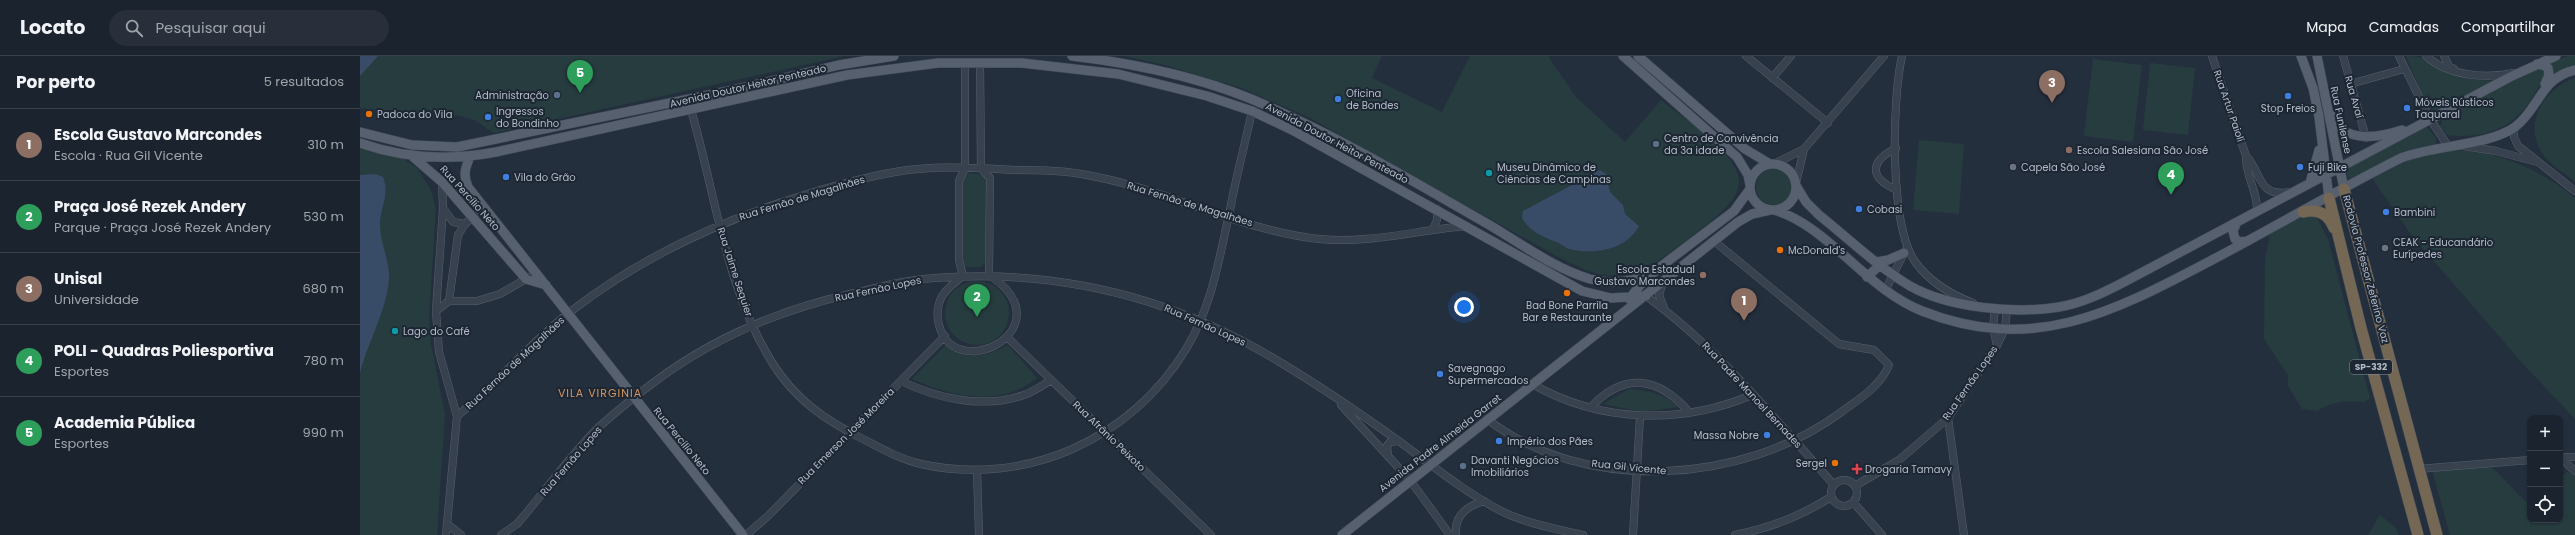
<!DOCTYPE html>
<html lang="pt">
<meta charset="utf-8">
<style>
body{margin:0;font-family:Poppins,sans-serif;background:#282f3a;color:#f1f3f6}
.controls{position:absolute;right:12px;bottom:12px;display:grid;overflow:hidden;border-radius:8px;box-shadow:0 1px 3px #0004}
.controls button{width:36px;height:36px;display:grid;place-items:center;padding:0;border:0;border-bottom:1px solid #39404a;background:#1b232e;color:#f1f3f6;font:20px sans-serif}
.you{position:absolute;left:1104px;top:251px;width:14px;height:14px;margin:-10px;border:3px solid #fff;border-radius:50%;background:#1a73e8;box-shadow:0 0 0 6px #1a73e833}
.badge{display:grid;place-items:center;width:26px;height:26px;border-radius:50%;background:#b45309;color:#fff;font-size:13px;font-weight:700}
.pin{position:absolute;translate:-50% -33px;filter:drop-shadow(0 1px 2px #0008)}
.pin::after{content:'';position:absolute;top:21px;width:14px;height:12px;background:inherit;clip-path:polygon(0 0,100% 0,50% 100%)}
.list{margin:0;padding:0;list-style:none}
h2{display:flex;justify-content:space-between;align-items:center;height:52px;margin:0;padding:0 16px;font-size:17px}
h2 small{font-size:13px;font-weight:400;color:#a0a4aa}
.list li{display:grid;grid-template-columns:26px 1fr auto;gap:12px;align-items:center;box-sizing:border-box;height:72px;padding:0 16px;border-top:1px solid #39404a}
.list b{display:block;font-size:15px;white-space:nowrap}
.list p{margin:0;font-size:13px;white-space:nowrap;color:#a0a4aa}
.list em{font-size:13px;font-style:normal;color:#a0a4aa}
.icon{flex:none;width:22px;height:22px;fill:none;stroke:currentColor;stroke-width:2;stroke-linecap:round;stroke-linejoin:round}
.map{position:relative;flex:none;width:2215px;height:479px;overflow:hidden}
header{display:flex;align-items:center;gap:24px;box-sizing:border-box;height:56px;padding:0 20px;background:#1b232e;border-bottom:1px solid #39404a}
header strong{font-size:19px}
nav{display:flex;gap:22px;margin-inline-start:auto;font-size:14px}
.search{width:280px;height:36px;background:#282f3a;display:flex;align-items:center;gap:10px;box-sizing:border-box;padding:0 14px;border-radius:22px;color:#a0a4aa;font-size:15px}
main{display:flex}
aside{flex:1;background:#1b232e}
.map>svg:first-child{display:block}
.green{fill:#263c3f}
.water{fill:#394c67}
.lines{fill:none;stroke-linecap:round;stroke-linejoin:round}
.minor-casing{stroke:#565f6c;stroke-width:8}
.major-casing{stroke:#414a57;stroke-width:10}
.highway-casing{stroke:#434c59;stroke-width:12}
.minor{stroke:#38414e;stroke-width:7}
.major{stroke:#56606e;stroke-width:9}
.highway{stroke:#746855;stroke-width:11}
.service-dot{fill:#5c6f8a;stroke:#1d2633;stroke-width:1.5}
.shop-dot{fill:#3f7fe0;stroke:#1d2633;stroke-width:1.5}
.food-dot{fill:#e8710a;stroke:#1d2633;stroke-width:1.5}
.education-dot{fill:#8d6e63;stroke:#1d2633;stroke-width:1.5}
.worship-dot{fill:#6b7280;stroke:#1d2633;stroke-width:1.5}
.culture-dot{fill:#0f9aa8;stroke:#1d2633;stroke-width:1.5}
.health-dot{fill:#e0444e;stroke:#1d2633;stroke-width:1.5}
.labels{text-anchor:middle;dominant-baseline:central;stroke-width:4;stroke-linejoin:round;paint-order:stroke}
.shield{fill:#1d2633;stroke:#878f9c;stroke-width:1}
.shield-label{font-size:9px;font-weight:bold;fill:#b4bcc9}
.street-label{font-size:10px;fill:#b4bcc9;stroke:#1d2633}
.poi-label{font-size:10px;fill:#b4bcc9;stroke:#1d2633;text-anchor:start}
.neighbourhood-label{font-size:11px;letter-spacing:1px;fill:#d59563;stroke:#1d2633}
</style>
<header>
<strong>Locato</strong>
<div class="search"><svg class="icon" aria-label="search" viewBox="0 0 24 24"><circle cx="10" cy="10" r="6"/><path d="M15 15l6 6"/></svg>Pesquisar aqui</div>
<nav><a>Mapa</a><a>Camadas</a><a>Compartilhar</a></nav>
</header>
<main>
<aside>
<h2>Por perto<small>5 resultados</small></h2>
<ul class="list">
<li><span class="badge" style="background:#8d6e63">1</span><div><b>Escola Gustavo Marcondes</b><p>Escola · Rua Gil Vicente</p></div><em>310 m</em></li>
<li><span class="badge" style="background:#2e9e5b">2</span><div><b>Praça José Rezek Andery</b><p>Parque · Praça José Rezek Andery</p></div><em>530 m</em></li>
<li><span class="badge" style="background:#8d6e63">3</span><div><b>Unisal</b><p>Universidade</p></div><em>680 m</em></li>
<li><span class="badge" style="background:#2e9e5b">4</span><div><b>POLI - Quadras Poliesportiva</b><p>Esportes</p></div><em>780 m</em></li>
<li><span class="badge" style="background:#2e9e5b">5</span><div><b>Academia Pública</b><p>Esportes</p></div><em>990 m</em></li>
</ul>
</aside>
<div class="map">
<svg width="2215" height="479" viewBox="0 0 2215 479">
<rect width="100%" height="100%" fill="#242f3e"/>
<!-- green -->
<path class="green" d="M 0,0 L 485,0 L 134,77 L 114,64 L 100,60 L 0,52 Z
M 764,0 L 1022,0 L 1012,22 L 1082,56 L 1110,0 L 1188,0 L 1216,41 L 1265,86 L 1301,44 C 1323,62 1371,93 1378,119 C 1381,129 1376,140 1370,147 C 1359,161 1302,204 1286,212 C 1278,216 1269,218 1260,219 C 1238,222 1219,211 1200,202 L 948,61 L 881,32 L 804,9 Z
M 2046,0 C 2068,0 2061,5 2079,13 C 2098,22 2118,26 2139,24 L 2075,56 L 2067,51 Z
M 2208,0 L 2215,0 L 2215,10 L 2194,18 L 2189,7 Z
M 1733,3 L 1782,9 L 1773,86 L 1724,80 Z
M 1790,7 L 1835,12 L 1828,79 L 1783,74 Z
M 2179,12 L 2186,15 C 2167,62 2139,85 2088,79 L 2080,71 L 2083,61 Z
M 2215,22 L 2215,126 C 2206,118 2194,111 2186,102 C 2160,72 2182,33 2215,22 Z
M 2067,71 L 2076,82 L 2076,88 L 2052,94 L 1988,124 L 1986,112 Z
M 1559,84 L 1604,88 L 1599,158 L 1553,154 Z
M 0,91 L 44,103 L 58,113 L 71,134 L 76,153 L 69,262 L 71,288 L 85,359 L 77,479 L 0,479 Z
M 2093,94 C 2140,95 2179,113 2215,142 L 2215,363 L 2164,309 L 2052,180 L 2012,122 L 2055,101 Z
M1396 131a18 18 0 1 1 36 0a18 18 0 1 1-36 0Z
M 607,117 L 619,118 L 627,122 L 626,205 L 621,211 L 606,211 L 601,204 L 601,123 Z
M 1943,156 L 1956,160 L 1968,183 L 2010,342 L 2004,346 C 1985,344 1974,345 1957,355 L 1942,353 L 1928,330 L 1928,319 L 1904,283 L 1905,204 L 1911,173 Z
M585 257a32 32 0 1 1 64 0a32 32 0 1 1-64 0Z
M 586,289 C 607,306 625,301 648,289 L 677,322 C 641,352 591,341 552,323 Z
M 1269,333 C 1288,334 1304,338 1319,351 L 1282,356 L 1243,348 Z
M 2129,408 L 2165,445 L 2170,445 L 2170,464 L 2200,464 L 2200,422 L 2207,416 L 2215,417 L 2215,479 L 2090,479 L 2072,414 Z
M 2020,459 L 2036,472 L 2039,479 L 2008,479 Z"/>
<!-- water -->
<path class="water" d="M 0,0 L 18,0 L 0,20 Z
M 1240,114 L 1246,118 L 1250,136 L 1263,149 L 1265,158 L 1279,170 C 1266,194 1235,199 1209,193 C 1205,192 1201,187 1196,186 C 1183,181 1169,175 1162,162 L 1163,155 Z
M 15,118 L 23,121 C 30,138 20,152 20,169 C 20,187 30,205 29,223 C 26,257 8,285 0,317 L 0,119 Z"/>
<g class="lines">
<!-- minor casing -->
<g class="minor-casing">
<path id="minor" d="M 1386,0 L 1468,67
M 1542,0 C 1532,44 1529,171 1556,207 C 1570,226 1592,239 1613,247
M 1852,0 L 1886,100 C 1885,119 1898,136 1897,155
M 1983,0 L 2006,82
M 2039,0 L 2070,63 L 2088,90 L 2093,90
M 2066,0 C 2088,20 2126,23 2154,17
M 2084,0 L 2089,10 L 2094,13
M 1412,22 L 1431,0
M 1990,28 L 2044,13
M 331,54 C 356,139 365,232 413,308 C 435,343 465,364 501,382 C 520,392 540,403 561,408 C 665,431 771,384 826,293 C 852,250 859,203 870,154 C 876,121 885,88 892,55
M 2153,72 L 2154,81 L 2158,90 L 2215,135
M 2103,90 L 2136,95 L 2177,106
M 1536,92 C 1509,106 1509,122 1537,134
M 1886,100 C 1902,116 1897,142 1930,136
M 1414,108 L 1444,93
M 82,126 L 83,152 L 76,255 L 79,296 L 97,360 L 86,479
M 1436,127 L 1444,93 L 1524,0
M 83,152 L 93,166 L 105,168
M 1073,173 L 1077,164 L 1077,153
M 603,220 C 587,232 575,242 578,264 C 589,334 710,272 629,219 L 630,122 L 621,112 L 620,6
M 603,220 L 599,204 L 599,125 L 605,112 L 605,6
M 1303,226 L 1299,239 L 1304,252
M 1525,235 L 1545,195
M 1286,240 C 1358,292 1415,363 1474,429
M 89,245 L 98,179 L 105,168 L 123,151
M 1635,252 L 1633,272 L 1637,289
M 76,255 L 89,245 L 117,245 L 140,238 L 169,221
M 647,281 L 851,479
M 541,325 C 578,343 624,353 664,339 C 673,336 683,329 691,324
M 1172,328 C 1241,367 1320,369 1392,339
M 981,349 L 1050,424 L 1090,479
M 1231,351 C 1265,315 1299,321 1330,357
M 97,360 C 137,329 169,287 210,256 C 281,201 358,165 444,139 C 474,130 504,121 535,116 C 574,109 616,112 655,114 C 677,114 700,114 721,118 C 803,131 877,174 959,183 C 1010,188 1057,174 1107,170
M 1588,362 L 1604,479
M 1127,363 C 1225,439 1383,428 1480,357 C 1499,343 1520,331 1529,309 L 1514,294 L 1479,288 L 1354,185
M 1028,400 L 1027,390 L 1030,386 L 1039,385
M 2200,401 L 2215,401
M 2203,401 L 2208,409 L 2215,415
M 2058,413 L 2170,404
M 617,414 L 619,479
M1471 437a13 13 0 1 1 26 0a13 13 0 1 1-26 0Z
M 1495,430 L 1539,404 L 1588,362 L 1637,289 L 1645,273 L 1647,253
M 1493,446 L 1522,479
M 87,468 L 101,479
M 141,479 L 157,468 C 185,436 210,399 240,370 C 258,354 278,338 297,324 C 355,281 420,254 490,238 C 518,231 546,224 574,222 C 697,213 813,241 918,305 C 960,330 1001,358 1040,386 C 1073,410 1105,436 1141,455 C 1165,467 1196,473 1223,479
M 386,479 L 408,460 L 585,280
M 1096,479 C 1094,460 1107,450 1124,445
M 1273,479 L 1280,361
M 1375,479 C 1411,472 1441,460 1471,441"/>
</g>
<!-- major casing -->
<g class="major-casing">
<path id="major" d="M 712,0 C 780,8 850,23 912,52 C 986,85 1056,127 1126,167 C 1159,186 1193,212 1230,223 C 1253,229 1273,226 1295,216
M 1263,0 L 1377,101 L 1388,119 L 1390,129
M 1278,0 L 1385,93 L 1410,108
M 1941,0 L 1953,32 L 1959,61 L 1969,142
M 1957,0 L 1984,133
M 2177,8 L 2183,9 L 2188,12 L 2189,19 L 2185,28
M 1971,59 C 1984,88 2017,82 2042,74
M 0,76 L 52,89 L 97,91 L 368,35 L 479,9 L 534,0
M 0,87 C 45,103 89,105 136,96 L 487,19 L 578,7 L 662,7 L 758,18 L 847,40 L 892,55 L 934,75 L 1222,235 L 1251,242 L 1286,240
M 52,100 L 82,126 L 166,223 L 186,229
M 110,101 C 105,112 103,119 108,131 L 383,479
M1390 131a23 23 0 1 1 46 0a23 23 0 1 1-46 0Z
M 1950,127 L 1959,94
M 1437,131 L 1446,146 L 1459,159 C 1489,183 1518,211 1550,230 C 1589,252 1655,258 1699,251 C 1723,247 1745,236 1766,225 L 2150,21 L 2196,0
M 1414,154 C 1467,169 1506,233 1562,255 C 1674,299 1753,256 1852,204 C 1915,171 1977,134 2041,102 C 2074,89 2128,90 2155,71 C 2180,52 2180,22 2215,14
M 1877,166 L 1873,175 L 1875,183 L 1879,186 L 1888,185
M 1517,206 L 1528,204 L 1544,197
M 1507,221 L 1521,208
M 1269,243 L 1287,221 L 1374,155 L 1390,133
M 982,479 L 1378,166 L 1392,158 L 1410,154"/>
</g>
<!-- highway casing -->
<g class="highway-casing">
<path id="highway" d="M 1984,133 L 2077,479
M 1969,142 L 2001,272 L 2058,479
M 1943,156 C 1958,153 1968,157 1974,172"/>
</g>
<!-- minor -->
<use href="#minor" class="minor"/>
<!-- major -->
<use href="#major" class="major"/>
<!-- highway -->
<use href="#highway" class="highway"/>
</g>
<!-- markers -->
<g class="service-dot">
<circle cx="197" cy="39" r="4"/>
<circle cx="1296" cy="88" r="4"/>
<circle cx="1103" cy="410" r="4"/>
</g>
<g class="shop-dot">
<circle cx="1928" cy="40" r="4"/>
<circle cx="978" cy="43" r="4"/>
<circle cx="2047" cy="52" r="4"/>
<circle cx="128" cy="61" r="4"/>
<circle cx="1940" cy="111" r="4"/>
<circle cx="146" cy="121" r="4"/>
<circle cx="1499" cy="153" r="4"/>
<circle cx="2026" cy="156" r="4"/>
<circle cx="1080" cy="318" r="4"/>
<circle cx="1407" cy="379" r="4"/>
<circle cx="1139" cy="385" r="4"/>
</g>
<g class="food-dot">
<circle cx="9" cy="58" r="4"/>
<circle cx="1420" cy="194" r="4"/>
<circle cx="1207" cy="237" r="4"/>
<circle cx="1475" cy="407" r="4"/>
</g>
<g class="education-dot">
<circle cx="1709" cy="94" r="4"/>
<circle cx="1343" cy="219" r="4"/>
</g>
<g class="worship-dot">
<circle cx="1653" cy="111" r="4"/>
<circle cx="2025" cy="192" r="4"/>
</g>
<g class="culture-dot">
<circle cx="1129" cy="117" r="4"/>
<circle cx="35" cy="275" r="4"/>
</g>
<path class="health-dot" d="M1495 407h4v4h4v4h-4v4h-4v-4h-4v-4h4z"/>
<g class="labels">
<!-- shield labels -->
<rect class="shield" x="1990" y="304" width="42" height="14" rx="3"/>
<g class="shield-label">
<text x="2011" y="311">SP-332</text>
</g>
<!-- street labels -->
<g class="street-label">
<text transform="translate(388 30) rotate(-13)">Avenida Doutor Heitor Penteado</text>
<text transform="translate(1994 41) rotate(74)">Rua Avaí</text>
<text transform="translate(1869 50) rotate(71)">Rua Artur Paioli</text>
<text transform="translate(1981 64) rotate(78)">Rua Funilense</text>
<text transform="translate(977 87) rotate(28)">Avenida Doutor Heitor Penteado</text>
<text transform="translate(110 142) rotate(48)">Rua Percílio Neto</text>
<text transform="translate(442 142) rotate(-17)">Rua Fernão de Magalhães</text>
<text transform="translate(830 148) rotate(17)">Rua Fernão de Magalhães</text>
<text transform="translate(2006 213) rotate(75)">Rodovia Professor Zeferino Vaz</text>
<text transform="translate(375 216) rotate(72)">Rua Jaime Sequier</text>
<text transform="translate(518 233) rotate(-12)">Rua Fernão Lopes</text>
<text transform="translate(845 269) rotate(24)">Rua Fernão Lopes</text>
<text transform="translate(155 307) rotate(-43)">Rua Fernão de Magalhães</text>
<text transform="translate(1610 327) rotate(-55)">Rua Fernão Lopes</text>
<text transform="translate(1392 339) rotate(47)">Rua Padre Manoel Bernades</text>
<text transform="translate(486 380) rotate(-45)">Rua Emerson José Moreira</text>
<text transform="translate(749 380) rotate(44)">Rua Afrânio Peixoto</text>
<text transform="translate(322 385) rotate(51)">Rua Percílio Neto</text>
<text transform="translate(1080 387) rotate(-38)">Avenida Padre Almeida Garret</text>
<text transform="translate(211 405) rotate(-49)">Rua Fernão Lopes</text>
<text transform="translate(1269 411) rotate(6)">Rua Gil Vicente</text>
</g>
<!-- poi labels -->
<g class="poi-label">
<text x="986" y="37">Oficina<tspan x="986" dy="12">de Bondes</tspan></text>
<text x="189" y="39" text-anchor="end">Administração</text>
<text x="2055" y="46">Móveis Rústicos<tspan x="2055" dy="12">Taquaral</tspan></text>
<text x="1928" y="52" text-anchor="middle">Stop Freios</text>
<text x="136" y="55">Ingressos<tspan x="136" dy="12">do Bondinho</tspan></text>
<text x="17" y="58">Padoca do Vila</text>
<text x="1304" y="82">Centro de Convivência<tspan x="1304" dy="12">da 3a idade</tspan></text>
<text x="1717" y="94">Escola Salesiana São José</text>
<text x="1137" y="111">Museu Dinâmico de<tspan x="1137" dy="12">Ciências de Campinas</tspan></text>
<text x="1661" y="111">Capela São José</text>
<text x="1948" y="111">Fuji Bike</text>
<text x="154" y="121">Vila do Grão</text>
<text x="1507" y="153">Cobasi</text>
<text x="2034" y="156">Bambini</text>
<text x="2033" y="186">CEAK - Educandário<tspan x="2033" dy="12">Eurípedes</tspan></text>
<text x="1428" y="194">McDonald's</text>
<text x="1335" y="213" text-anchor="end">Escola Estadual<tspan x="1335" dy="12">Gustavo Marcondes</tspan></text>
<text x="1207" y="249" text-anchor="middle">Bad Bone Parrila<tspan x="1207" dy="12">Bar e Restaurante</tspan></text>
<text x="43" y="275">Lago do Café</text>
<text x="1088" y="312">Savegnago<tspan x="1088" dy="12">Supermercados</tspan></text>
<text x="1399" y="379" text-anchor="end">Massa Nobre</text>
<text x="1147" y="385">Império dos Pães</text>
<text x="1111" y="404">Davanti Negócios<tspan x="1111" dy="12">Imobiliários</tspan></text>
<text x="1467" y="407" text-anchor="end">Sergel</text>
<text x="1505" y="413">Drogaria Tamavy</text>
</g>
<!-- neighbourhood labels -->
<g class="neighbourhood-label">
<text x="240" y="337">VILA VIRGINIA</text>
</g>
</g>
</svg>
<div class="controls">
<button>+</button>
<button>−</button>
<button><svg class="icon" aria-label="locate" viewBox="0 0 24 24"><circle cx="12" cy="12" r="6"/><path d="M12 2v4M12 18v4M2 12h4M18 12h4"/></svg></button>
</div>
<div class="you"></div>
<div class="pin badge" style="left:1384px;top:265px;background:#8d6e63">1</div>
<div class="pin badge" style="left:617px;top:261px;background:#2e9e5b">2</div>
<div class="pin badge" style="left:1692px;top:47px;background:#8d6e63">3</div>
<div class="pin badge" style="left:1811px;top:139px;background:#2e9e5b">4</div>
<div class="pin badge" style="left:220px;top:37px;background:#2e9e5b">5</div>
</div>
</main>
